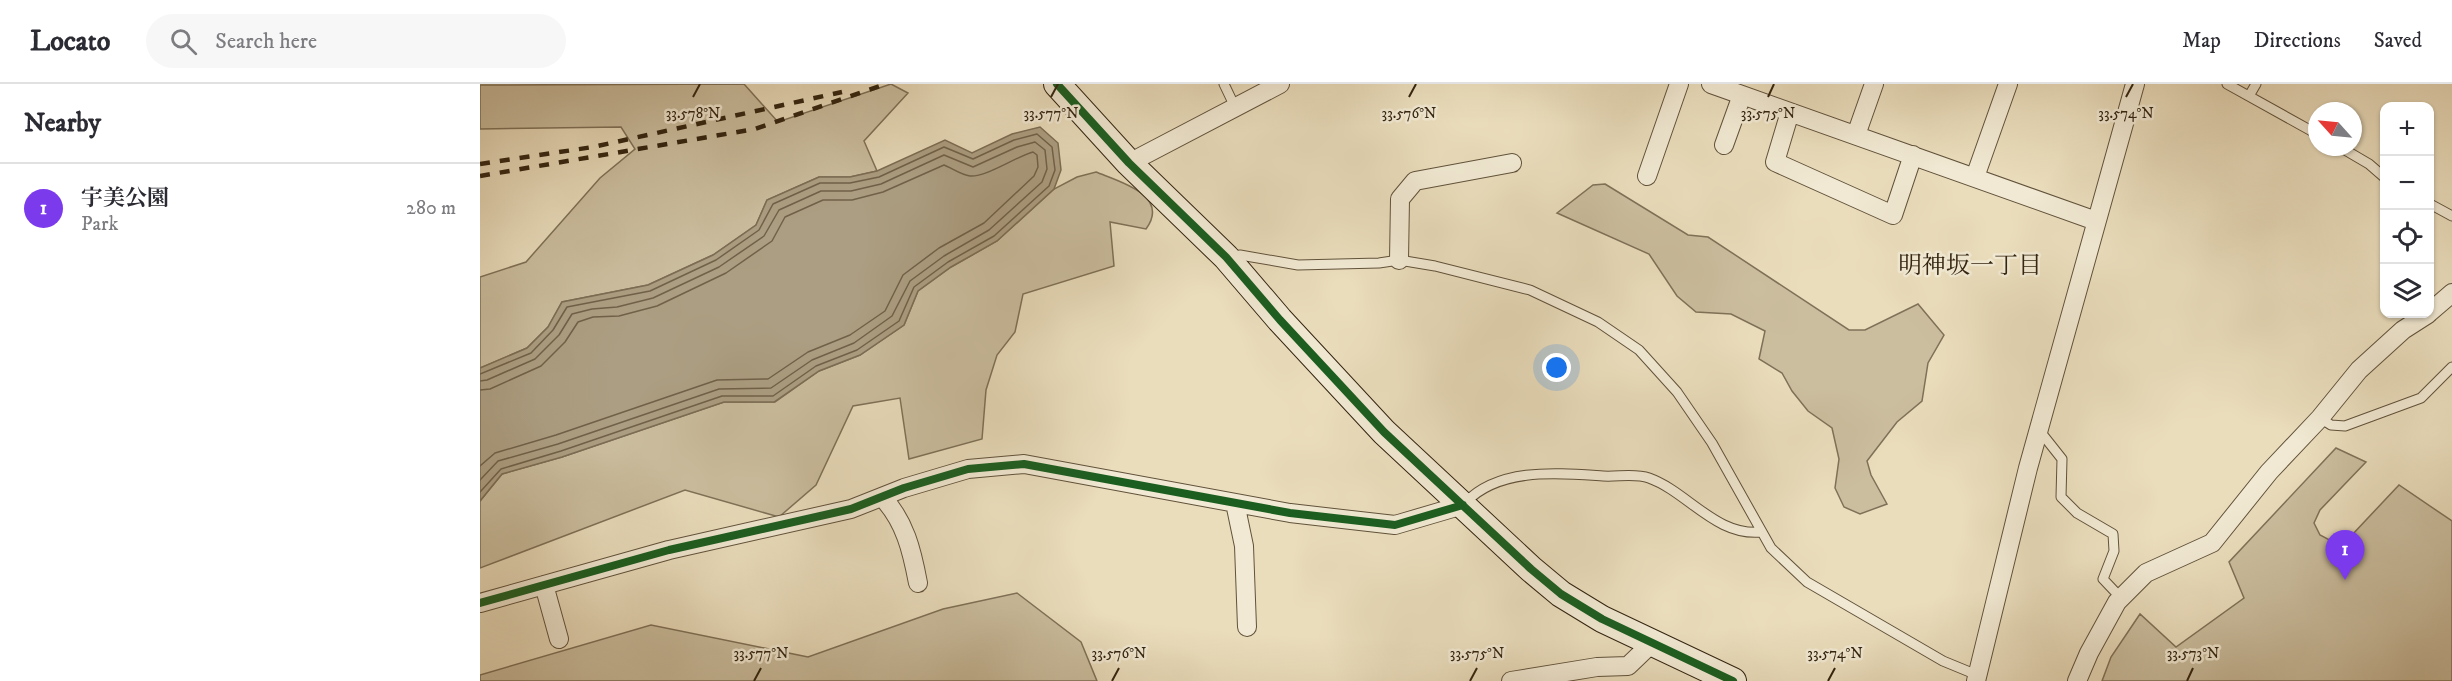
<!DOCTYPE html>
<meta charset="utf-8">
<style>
body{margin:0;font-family:"IM FELL DW Pica","Noto Serif JP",serif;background:#f7f7f7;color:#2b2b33}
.controls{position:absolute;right:18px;top:18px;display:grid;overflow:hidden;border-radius:12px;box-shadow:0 2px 4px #0004}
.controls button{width:54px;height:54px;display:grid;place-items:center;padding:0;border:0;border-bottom:2px solid #e1e1e2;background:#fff;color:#2b2b33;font:30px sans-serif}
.compass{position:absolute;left:1828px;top:18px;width:54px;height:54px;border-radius:50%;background:#fff;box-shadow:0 2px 4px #0004;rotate:297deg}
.you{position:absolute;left:1077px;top:284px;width:21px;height:21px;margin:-15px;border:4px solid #fff;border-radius:50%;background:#1a73e8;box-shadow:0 0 0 9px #1a73e833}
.badge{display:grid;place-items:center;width:39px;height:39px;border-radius:50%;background:#7c3aed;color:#fff;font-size:20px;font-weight:700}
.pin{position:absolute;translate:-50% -50px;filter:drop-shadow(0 2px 3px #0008)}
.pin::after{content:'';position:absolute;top:32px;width:21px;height:18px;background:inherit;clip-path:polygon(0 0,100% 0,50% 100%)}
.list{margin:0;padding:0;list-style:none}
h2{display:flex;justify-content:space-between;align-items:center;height:78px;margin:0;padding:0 24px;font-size:26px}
h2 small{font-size:20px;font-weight:400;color:#7c7c81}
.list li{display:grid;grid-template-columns:39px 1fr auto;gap:18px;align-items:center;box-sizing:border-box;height:90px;padding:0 24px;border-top:2px solid #e1e1e2}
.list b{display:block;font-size:22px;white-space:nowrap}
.list p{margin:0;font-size:20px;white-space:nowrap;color:#7c7c81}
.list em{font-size:20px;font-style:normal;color:#7c7c81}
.icon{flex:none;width:33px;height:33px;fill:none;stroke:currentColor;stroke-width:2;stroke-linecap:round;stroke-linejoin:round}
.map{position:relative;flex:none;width:1972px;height:597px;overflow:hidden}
header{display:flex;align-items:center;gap:36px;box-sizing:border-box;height:84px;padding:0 30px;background:#fff;border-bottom:2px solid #e1e1e2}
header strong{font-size:28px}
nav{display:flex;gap:33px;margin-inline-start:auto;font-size:21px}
.search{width:420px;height:54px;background:#f7f7f7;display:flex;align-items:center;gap:15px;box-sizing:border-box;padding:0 21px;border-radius:33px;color:#7c7c81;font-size:22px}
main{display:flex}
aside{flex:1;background:#fff}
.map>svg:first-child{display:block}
.green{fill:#cbbe9f;stroke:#7f7158;stroke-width:1.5}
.water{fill:#ac9e82;stroke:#7c6d54;stroke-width:1.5}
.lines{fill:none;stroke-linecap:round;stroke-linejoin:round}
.shore{stroke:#706149;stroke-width:1.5}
.lane-casing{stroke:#61523b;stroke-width:11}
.street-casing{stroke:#61523b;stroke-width:20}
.secondary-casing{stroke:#332410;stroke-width:28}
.lane{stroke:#f1e9d3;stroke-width:9}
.street{stroke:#f1e9d3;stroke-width:18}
.secondary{stroke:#f1e9d3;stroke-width:26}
.rail{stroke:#332410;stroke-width:4.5;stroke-dasharray:10 10;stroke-linecap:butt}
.cycleway-casing{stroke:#f1e9d3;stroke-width:11}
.cycleway{stroke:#1b5e20;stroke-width:8}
.ticks{fill:none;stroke:#332410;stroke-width:2}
.labels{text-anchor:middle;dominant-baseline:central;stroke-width:5;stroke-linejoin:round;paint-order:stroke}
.neighbourhood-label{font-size:24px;fill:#332410;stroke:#f1e9d3}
.ticks-label{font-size:15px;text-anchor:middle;fill:#332410;stroke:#f1e9d3;stroke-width:5;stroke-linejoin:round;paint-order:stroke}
</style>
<header>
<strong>Locato</strong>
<div class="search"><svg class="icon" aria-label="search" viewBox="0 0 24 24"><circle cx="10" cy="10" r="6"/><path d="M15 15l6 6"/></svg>Search here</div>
<nav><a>Map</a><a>Directions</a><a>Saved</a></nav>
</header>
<main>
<aside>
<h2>Nearby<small></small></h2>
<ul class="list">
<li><span class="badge">1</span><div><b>宇美公園</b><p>Park</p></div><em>280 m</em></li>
</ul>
</aside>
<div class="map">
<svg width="1972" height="597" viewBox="0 0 1972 597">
<rect width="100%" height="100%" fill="#eaddbc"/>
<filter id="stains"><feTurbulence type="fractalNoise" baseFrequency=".00333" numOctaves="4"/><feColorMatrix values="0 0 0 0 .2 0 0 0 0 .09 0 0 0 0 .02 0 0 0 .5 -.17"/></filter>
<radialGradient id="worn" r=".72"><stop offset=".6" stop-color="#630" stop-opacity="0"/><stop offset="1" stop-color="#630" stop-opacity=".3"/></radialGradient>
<!-- green -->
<path class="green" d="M 264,0 L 298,38 L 411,0 L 428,9 L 384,57 L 397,87 L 370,93 L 339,93 L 287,116 L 276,141 L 233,171 L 168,201 L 82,218 L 68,243 L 47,264 L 0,284 L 0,193 L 46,178 L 120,94 L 155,65 L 141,43 L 0,45 L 0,1 Z
M 616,88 C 638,97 691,111 666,145 L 630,138 L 634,182 L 543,210 L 535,248 L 517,271 L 506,306 L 502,355 L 429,375 L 420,314 L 373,322 L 336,401 L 299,433 L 205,406 L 0,484 L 0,417 L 22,390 L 82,373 L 244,318 L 295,318 L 339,287 L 380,271 L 424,241 L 438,207 L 471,183 L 517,157 L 574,105 L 597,93 Z
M 1125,100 L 1208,151 L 1228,153 L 1369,246 L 1385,246 L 1438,220 L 1464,251 L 1448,279 L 1442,317 L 1417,338 L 1387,377 L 1391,391 L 1407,420 L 1380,430 L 1364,423 L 1355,404 L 1359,375 L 1352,344 L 1328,327 L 1312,307 L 1302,289 L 1279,275 L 1285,247 L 1251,230 L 1216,228 L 1197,212 L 1169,170 L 1077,129 L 1113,101 Z
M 1856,364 L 1886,378 L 1840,426 L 1834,439 L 1840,451 L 1855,459 L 1870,453 L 1919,401 L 1972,437 L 1972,597 L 1622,597 L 1631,573 L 1660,530 L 1696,563 L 1764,514 L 1749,478 Z
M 537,509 L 601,558 L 617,597 L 0,597 L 0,591 L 171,541 L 328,573 L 463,525 Z"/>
<!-- water -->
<path class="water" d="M 560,43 L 578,59 L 581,86 L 574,105 L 517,157 L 471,183 L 438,207 L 424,241 L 380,271 L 339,287 L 294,318 L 244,318 L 82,373 L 22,390 L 0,417 L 0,284 L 47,264 L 68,243 L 82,218 L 168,201 L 233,171 L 276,141 L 287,116 L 339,93 L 370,93 L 397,87 L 465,56 L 492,69 L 532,50 Z"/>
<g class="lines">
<!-- shore -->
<path class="shore" d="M 0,290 L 51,269 L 73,246 L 87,223 L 170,207 L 236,176 L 279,146 L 293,120 L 340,99 L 370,99 L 399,93 L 464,63 L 493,75 L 534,56 L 557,50 L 572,63 L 575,86 L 569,102 L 514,152 L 468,178 L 434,203 L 419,237 L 377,266 L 336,282 L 293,312 L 242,312 L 81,367 L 21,385 L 0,408
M 0,297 L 7,296 L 55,275 L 79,251 L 92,230 L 112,225 L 137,223 L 173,214 L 239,183 L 284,152 L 299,126 L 341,107 L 371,107 L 401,100 L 464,71 L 493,83 L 537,63 L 555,58 L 565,66 L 567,85 L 562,98 L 509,146 L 464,172 L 430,197 L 412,232 L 374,259 L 332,276 L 291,304 L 239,305 L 78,360 L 18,377 L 0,396
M 0,306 L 10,305 L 61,282 L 85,258 L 98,238 L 113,233 L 139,232 L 177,222 L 246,189 L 292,157 L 305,133 L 343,116 L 372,116 L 403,108 L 464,81 C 472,84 481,91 490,92 C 507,93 535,73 553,68 L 557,71 L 558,83 L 554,92 L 504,139 L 459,164 L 423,191 L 405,227 L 370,251 L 328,268 L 288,295 L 237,296 L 76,351 L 15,369 L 0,382"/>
<!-- lane casing -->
<g class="lane-casing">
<path id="lane" d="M 744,0 L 755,23
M 1747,0 L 1837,50
M 1769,12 L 1776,0
M 1860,63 L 1889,80 L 1904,93
M 1950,120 L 1972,132
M 751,172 L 760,171 L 818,181 L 899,179 L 919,176 L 955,182 L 1050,206 L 1118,238 L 1159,266 L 1197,308 L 1232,359 L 1291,464 L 1327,498 L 1463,577 L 1497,591
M 1840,334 L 1851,341 L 1865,342 L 1941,314 L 1972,283
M 1559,346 L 1582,375 L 1581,413 L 1597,429 L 1633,450 L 1634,467 L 1623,495 L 1641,514
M 985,419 C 1019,383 1078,389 1123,392 C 1138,393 1155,389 1169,394 C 1208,408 1236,453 1282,448"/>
</g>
<!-- street casing -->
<g class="street-casing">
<path id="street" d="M 1231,0 L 1616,137
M 1310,28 L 1295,78 L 1413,131 L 1433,71
M 1376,51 L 1394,0
M 1244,61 L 1262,11
M 649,79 L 800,0
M 1167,92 L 1199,0
M 1495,93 L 1528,0
M 919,176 L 920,115 L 935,97 L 1032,79
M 1950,228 L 1972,209
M 402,413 C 425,437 432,467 438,499
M 755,419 L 764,462 L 767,543
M 64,501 L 79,555
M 0,519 L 189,466 L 371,425 L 424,404 L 488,385 L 544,380 L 810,429 L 915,441 L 983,421
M 1031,597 L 1117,583 L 1148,582 L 1172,559
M 1496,597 L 1548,384 L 1655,0
M 1597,597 L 1609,569 L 1637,518 L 1666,489 L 1732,459 L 1789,388 L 1840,334 L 1879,286 L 1923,246 L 1948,230"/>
</g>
<!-- secondary casing -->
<g class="secondary-casing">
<path id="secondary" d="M 577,0 L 649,79 L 746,173 L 800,236 L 904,348 L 1051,485 L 1081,510 L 1122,535 L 1253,597"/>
</g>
<!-- lane -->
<use href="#lane" class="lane"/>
<!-- street -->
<use href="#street" class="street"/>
<!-- secondary -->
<use href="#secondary" class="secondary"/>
<!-- rail -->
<path class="rail" d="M 0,80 L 113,63 L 362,8
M 0,92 L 275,45 L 406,0"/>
<!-- cycleway casing -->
<g class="cycleway-casing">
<path id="cycleway" d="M 577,0 L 649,79 L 746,173 L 800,236 L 904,348 L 1051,485 L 1081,510 L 1122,535 L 1253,597
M 0,519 L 189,466 L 371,425 L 424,404 L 488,385 L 544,380 L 810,429 L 915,441 L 983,421"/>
</g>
<!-- cycleway -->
<use href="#cycleway" class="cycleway"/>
</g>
<!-- ticks -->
<path class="ticks" d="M 213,13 L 220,0M 571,13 L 578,0M 929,13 L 936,0M 1288,13 L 1294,0M 1646,13 L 1653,0M 274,597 L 281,584M 632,597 L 639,584M 990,597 L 997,584M 1348,597 L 1355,584M 1707,597 L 1713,584"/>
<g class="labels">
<!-- neighbourhood labels -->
<g class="neighbourhood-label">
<text x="1490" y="182">明神坂一丁目</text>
</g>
</g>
<g class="ticks-label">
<text x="213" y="34">33.578°N</text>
<text x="571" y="34">33.577°N</text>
<text x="929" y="34">33.576°N</text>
<text x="1288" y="34">33.575°N</text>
<text x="1646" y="34">33.574°N</text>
<text x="281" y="574">33.577°N</text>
<text x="639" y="574">33.576°N</text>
<text x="997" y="574">33.575°N</text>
<text x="1355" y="574">33.574°N</text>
<text x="1713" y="574">33.573°N</text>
</g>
<rect width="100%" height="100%" filter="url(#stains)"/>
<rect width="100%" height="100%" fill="url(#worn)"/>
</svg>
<div class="controls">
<button>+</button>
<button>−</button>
<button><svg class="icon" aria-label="locate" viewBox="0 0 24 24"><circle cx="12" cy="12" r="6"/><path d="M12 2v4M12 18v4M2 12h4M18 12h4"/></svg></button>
<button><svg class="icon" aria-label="layers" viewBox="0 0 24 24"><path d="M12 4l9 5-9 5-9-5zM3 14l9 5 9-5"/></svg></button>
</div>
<svg class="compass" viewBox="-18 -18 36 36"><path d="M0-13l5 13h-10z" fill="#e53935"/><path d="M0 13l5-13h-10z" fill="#7c7c81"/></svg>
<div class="you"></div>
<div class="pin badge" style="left:1865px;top:496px">1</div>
</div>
</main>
